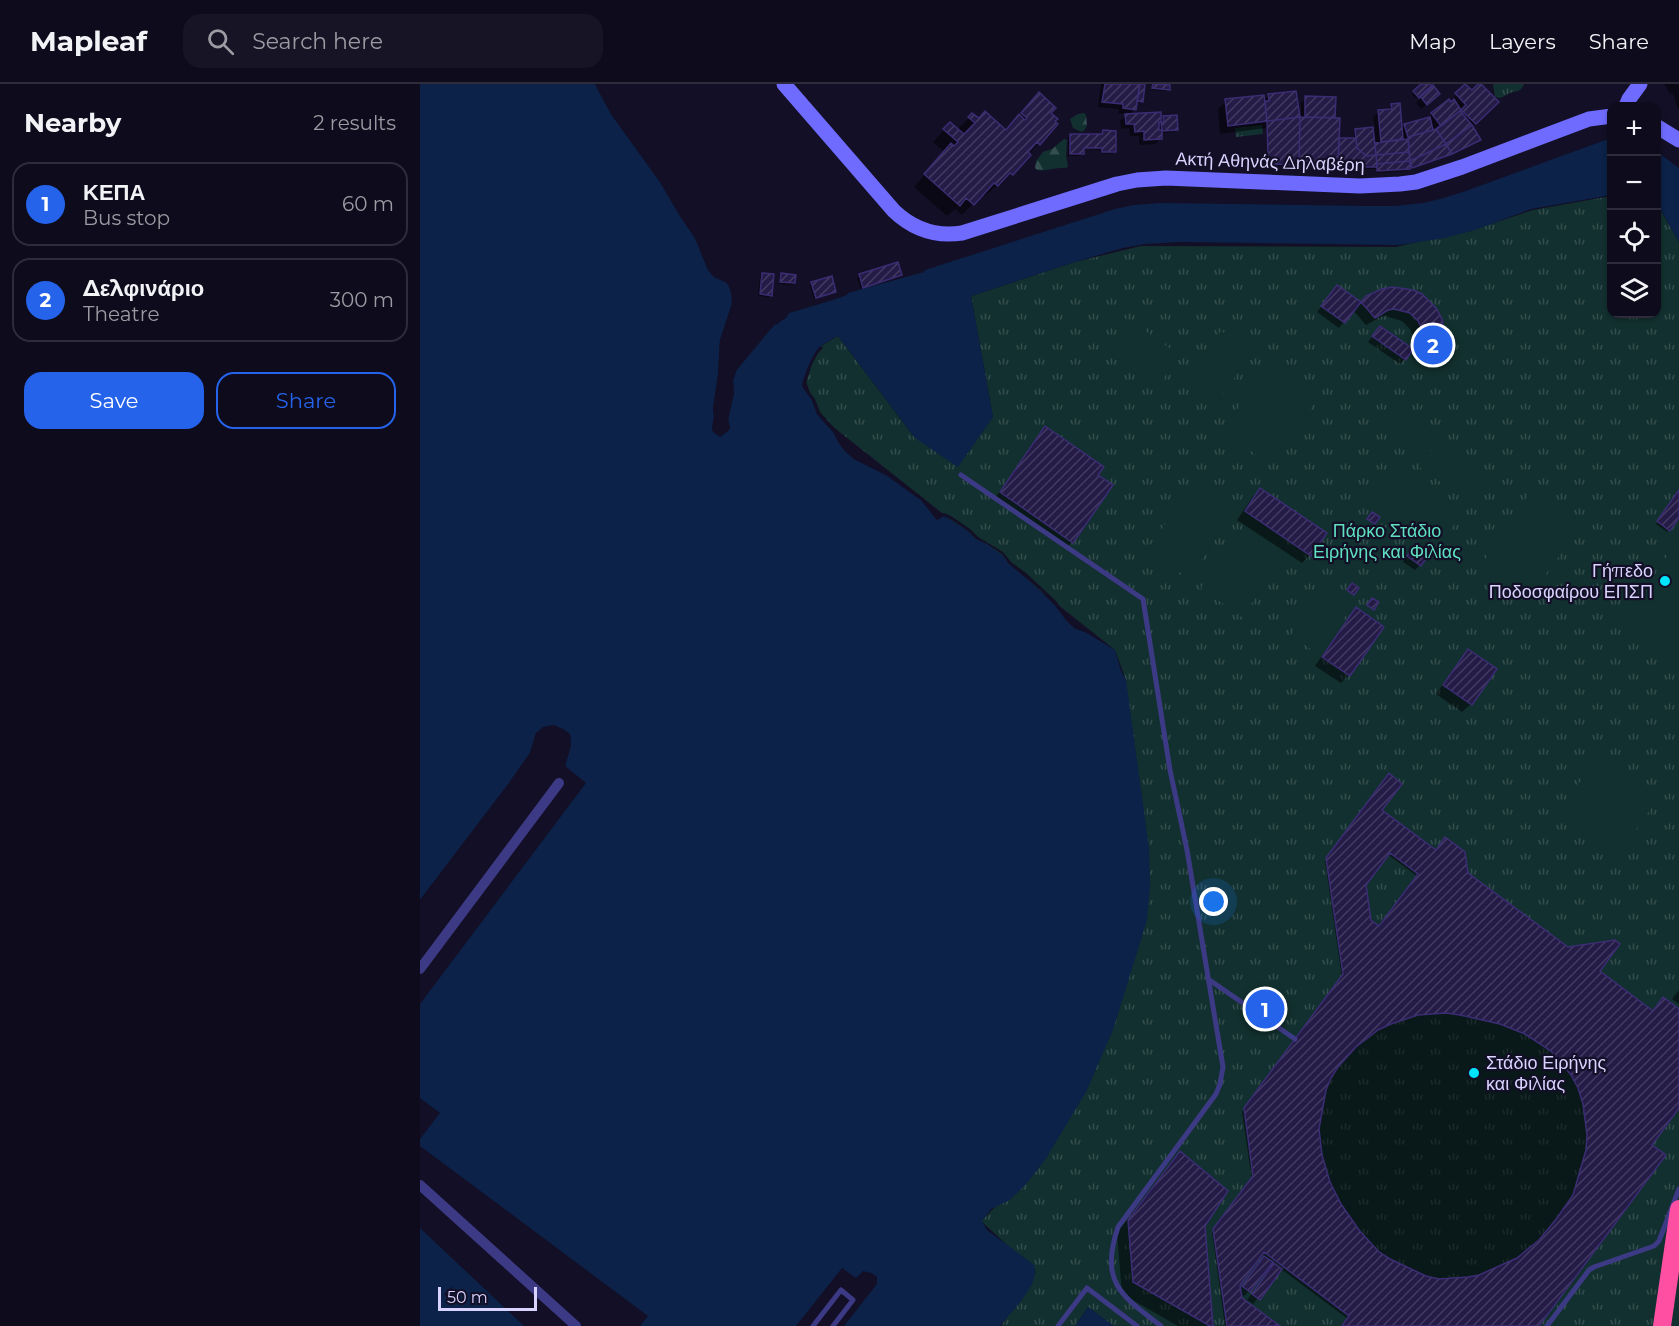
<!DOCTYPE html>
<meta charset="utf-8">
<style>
body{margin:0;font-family:Montserrat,sans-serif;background:#171425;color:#f1f3f6}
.controls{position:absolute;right:18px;top:18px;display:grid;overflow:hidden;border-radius:12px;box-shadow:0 2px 4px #0004}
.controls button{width:54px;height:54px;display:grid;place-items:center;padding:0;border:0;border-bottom:2px solid #2e2b3b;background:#0e0b1c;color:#f1f3f6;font:30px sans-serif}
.scale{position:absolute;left:18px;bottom:15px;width:99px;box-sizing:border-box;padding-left:6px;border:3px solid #d9d4ff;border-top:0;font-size:16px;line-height:21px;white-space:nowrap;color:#d9d4ff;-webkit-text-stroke:4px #130f26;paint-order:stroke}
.you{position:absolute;left:794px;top:818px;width:21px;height:21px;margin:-15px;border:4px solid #fff;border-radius:50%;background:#1a73e8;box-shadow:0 0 0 9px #1a73e833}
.badge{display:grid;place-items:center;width:39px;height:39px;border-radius:50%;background:#2563eb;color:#fff;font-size:20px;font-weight:700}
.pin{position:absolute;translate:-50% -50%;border:3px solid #fff;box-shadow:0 2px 6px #0006}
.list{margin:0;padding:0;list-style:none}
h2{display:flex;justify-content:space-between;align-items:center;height:78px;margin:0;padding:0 24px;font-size:26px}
h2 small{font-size:20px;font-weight:400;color:#9b9ba3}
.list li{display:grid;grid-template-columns:39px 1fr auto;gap:18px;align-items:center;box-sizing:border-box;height:84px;margin:0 12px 12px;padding:0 12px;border:2px solid #2e2b3b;border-radius:18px}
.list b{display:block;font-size:22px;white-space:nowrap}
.list p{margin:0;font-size:20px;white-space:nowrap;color:#9b9ba3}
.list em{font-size:20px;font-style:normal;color:#9b9ba3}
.actions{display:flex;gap:12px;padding:18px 24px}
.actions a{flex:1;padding:14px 0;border:2px solid #2563eb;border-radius:18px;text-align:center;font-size:21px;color:#2563eb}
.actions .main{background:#2563eb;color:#fff}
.icon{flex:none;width:33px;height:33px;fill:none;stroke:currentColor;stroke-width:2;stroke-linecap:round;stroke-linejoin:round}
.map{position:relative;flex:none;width:1259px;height:1242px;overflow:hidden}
header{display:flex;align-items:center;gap:36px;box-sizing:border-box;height:84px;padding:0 30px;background:#0e0b1c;border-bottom:2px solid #2e2b3b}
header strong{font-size:28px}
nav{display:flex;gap:33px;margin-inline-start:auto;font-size:21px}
.search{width:420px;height:54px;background:#171425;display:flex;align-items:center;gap:15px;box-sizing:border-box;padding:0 21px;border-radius:18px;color:#9b9ba3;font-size:22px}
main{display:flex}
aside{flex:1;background:#0e0b1c}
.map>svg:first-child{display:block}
.grass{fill:url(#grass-tufts)}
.forest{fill:url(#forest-firs)}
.pitch{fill:#12302f}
.water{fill:#0c2248}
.pier{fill:#130f26}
.shadow{fill:#0007;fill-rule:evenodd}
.building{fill:url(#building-hatch);stroke:#3b2d73;stroke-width:1.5;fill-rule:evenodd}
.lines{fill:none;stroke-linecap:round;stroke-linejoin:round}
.lane{stroke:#3d3a85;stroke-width:5}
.street{stroke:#3d3a85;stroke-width:10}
.secondary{stroke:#6f6bff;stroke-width:15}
.highway{stroke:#ff4fa3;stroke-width:18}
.poi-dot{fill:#00e5ff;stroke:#130f26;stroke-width:2}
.labels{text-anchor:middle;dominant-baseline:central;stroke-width:4.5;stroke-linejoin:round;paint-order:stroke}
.street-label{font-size:18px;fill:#d9d4ff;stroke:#130f26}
.park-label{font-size:18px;fill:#5fe0c0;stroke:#130f26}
.poi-label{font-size:18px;fill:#d9d4ff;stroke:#130f26;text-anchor:end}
</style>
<header>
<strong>Mapleaf</strong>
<div class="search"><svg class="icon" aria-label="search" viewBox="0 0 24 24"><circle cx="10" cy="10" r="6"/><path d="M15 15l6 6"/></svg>Search here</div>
<nav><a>Map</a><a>Layers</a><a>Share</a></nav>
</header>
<main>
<aside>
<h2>Nearby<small>2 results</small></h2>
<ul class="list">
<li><span class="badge">1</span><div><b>ΚΕΠΑ</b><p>Bus stop</p></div><em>60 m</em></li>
<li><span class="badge">2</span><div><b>Δελφινάριο</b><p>Theatre</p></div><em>300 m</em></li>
</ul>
<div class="actions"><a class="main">Save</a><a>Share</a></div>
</aside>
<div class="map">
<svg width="1259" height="1242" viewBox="0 0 1259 1242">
<defs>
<pattern id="grass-tufts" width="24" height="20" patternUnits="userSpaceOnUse" patternTransform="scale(1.5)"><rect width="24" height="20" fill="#12302f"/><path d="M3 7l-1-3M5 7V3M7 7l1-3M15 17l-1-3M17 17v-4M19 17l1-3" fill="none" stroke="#344d4e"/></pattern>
<pattern id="forest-firs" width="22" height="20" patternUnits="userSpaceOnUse" patternTransform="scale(1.5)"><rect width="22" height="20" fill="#12302f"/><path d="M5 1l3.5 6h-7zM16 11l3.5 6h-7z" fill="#344d4e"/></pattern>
<pattern id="building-hatch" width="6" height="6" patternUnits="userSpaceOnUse" patternTransform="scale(1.5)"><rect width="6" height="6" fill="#241b47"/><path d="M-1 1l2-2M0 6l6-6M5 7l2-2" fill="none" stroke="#433b63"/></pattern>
</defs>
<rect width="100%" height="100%" fill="#130f26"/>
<!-- grass -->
<path class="grass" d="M 1073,0 L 1104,0 C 1101,9 1096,6 1088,10 C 1082,13 1082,15 1075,13 Z
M 842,41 L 843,50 L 816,53 L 815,44 Z
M 1191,112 L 1192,230 L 1236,230 L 1237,120 L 1259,158 L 1259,1242 L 693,1242 L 668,1223 L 655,1242 L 581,1242 L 616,1188 L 561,1137 L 576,1122 L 706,596 L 695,566 L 397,330 L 385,294 L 401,262 L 418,252 L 495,354 L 573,333 L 551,212 L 655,178 L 721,162 L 976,163 L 1068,141 L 1113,126 Z"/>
<!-- forest -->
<path class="forest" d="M 664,29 L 666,31 L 667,41 L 664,47 L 661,48 L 653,44 L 650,35 L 658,30 Z
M 644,55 L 647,56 L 646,72 L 648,82 L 646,84 C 636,83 626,88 617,86 L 615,84 L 616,77 L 623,68 L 632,65 Z"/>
<!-- pitch -->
<path class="pitch" d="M 707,234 L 759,271 L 737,304 L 685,267 Z
M 801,247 L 832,268 L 795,322 L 764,301 Z
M 850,278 L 899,312 L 851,381 L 802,347 Z
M 973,321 L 1012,348 L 997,369 L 958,342 Z
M 1020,354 L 1069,388 L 1048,417 L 999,383 Z
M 972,379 L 1043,428 L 1016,466 L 946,416 Z
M 773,401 L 814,429 L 768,494 L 727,466 Z
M 1113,404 L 1162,440 L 1107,516 L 1060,483 Z
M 827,439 L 867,468 L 822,533 L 781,504 Z
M 1259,454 L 1259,579 L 1202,541 Z
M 906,500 L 934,520 L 899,571 L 871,551 Z
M 1179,671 L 1238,714 L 1197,773 L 1137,730 Z"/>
<!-- water -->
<path class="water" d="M 0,0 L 175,0 L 191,30 L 240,98 L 260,132 L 275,154 L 288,186 L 294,193 L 305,197 L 309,202 L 313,216 L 300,256 L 298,290 L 293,325 L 294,332 L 292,345 L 293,348 L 300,353 L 308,347 L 310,344 L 308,334 L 310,317 L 314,310 L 313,296 L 317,285 L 354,241 L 366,234 L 369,229 C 388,223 408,218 427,211 L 428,209 L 504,188 L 505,186 L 695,125 L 714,121 L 741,119 L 946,122 L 975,122 L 1003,119 L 1020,115 L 1043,108 L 1191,54 L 1191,111 L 1111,125 L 1055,146 L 1025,154 L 979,161 L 759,158 L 725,160 L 703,164 L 655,178 L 551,212 L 573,333 L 538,383 L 495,354 L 418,252 C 412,255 406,258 401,262 C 393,269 383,293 382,302 L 392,316 L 397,330 L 413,348 L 419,359 L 425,367 L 434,375 L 466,391 L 501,416 L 517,436 L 524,432 L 548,447 L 556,455 L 567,460 L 582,471 L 589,480 L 604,492 L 634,520 L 646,536 L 654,544 L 665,548 L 695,566 L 701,587 L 706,596 L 729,764 L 730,801 L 727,836 L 693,946 L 666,1008 L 625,1076 L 606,1100 L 590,1116 L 571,1125 L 562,1137 L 567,1146 L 614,1181 C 621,1201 591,1227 580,1242 L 424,1242 L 457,1200 L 457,1193 L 451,1189 L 443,1187 L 436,1194 L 422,1184 L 376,1242 L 220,1242 L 228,1232 L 0,1062 L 0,1055 L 20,1029 L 0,1014 L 0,920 L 166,699 L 145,682 L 151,661 L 150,650 L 134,641 L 116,649 L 110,669 L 89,699 L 0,816 Z
M 1236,67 L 1259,84 L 1259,158 L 1237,119 Z
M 0,1144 L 104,1242 L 0,1242 Z
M 668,1223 L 694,1242 L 655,1242 Z"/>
<!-- pier -->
<path class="pier" d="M 175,0 L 178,0 L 194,29 L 243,96 L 262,131 L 277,153 L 291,184 L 296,190 L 307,195 L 312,201 L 316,216 L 303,256 L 301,290 L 296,325 L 297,332 L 295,344 L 299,349 L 307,344 L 305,336 L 307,317 L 311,309 L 310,296 L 312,288 L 342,250 L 352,239 L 360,233 L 361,236 L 358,240 L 354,241 L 316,287 L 313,296 L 314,310 L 308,336 L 310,344 L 300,353 L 292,345 L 294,332 L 293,325 L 298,290 L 300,256 L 312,221 L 311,207 L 307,199 L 294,193 L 283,174 L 275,154 L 260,132 L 240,98 L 191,30 Z
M 401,262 L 403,264 L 398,269 L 392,280 L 385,302 L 395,315 L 400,328 L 416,346 L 421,357 L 427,364 L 436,373 L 467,388 L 503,414 L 518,432 L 524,429 L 531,432 L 550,445 L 558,453 L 583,468 L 591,478 L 606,489 L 636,517 L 648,535 L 656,542 L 667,546 L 665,548 L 655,544 L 646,536 L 640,527 L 624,509 L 589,480 L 582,470 L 567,460 L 556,455 L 548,447 L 529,434 L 524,432 L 517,436 L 501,416 L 466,391 L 434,375 L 425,367 L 419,359 L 413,348 L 397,330 L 392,316 L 382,302 L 390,279 L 396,267 Z
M 133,641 L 143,645 L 150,650 L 151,661 L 145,682 L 142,681 L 148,660 L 148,652 L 142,647 L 133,644 L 125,645 L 119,651 L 113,670 L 92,701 L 0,819 L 0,816 L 89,699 L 110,669 L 116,649 L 123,643 Z"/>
<!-- shadow -->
<path class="shadow" d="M 681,0 L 718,0 L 722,17 L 719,19 L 715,19 L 715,25 L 709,31 L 740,37 L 737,40 L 737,44 L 747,34 L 757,46 L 754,48 L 741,49 L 741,54 L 735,60 L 719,61 L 719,52 L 710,52 L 709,44 L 701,45 L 700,37 L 707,30 L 698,29 L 699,25 L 678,23 Z
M 1004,0 L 1013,15 L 1001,25 L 996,19 L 1003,11 L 1002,9 L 996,15 L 992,10 Z
M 1244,0 L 1259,0 L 1259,26 L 1255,18 L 1256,16 L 1252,9 L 1250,10 Z
M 733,1 L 748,5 L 746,7 L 731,6 Z
M 1045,2 L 1052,8 L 1077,18 L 1051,43 L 1060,56 L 1028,72 L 990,85 L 989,83 L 986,87 L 956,89 L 956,85 L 847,82 L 846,44 L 800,50 L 798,25 L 806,17 L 844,17 L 848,12 L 881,37 L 881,19 L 886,14 L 914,35 L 917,55 L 934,55 L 934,49 L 936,47 L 955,45 L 953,33 L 959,27 L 966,27 L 972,21 L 981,45 L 985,41 L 1006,35 L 1029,18 Z
M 607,22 L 629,29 L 636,40 L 580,102 L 578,100 L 565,112 L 562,110 L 542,131 L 535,125 L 527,132 L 494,103 L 525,68 L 513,58 L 530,40 L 537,46 L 552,31 L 585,47 Z
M 683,48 L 694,67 L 692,70 L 680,69 L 681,66 L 662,65 L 662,70 L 660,72 L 648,72 L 648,53 L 651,51 L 681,50 Z
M 343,190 L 351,211 L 348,213 L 338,212 L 340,192 Z
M 361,191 L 374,199 L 372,201 L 359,200 L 359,193 Z
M 481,191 L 478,193 L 441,205 L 437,194 L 440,192 Z
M 392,199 L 414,207 L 412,210 L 394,215 L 390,201 Z
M 917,203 L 941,220 L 947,213 L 983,205 L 1019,272 L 1010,280 L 992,273 L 996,260 L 995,261 L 993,251 L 990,245 L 982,237 L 965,232 L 959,234 L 946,241 L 933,226 L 919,244 L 897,228 Z
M 955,249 L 985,275 L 980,280 L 948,258 Z
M 625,344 L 676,392 L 652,458 L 647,463 L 575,414 L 620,349 Z
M 840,406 L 890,471 L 882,479 L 817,436 L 832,414 Z
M 1259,407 L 1249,446 L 1247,448 L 1236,440 Z
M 991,467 L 1000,481 L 995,486 L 983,478 Z
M 937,525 L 929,591 L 921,599 L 895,582 L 928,534 Z
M 1049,567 L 1051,620 L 1042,628 L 1016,610 L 1040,576 Z
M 967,694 L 960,726 L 1047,790 L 1230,1061 L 1117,1242 L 923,1242 L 928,1235 L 861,1185 L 833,1220 L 827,1216 L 855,1180 L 851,1177 L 829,1207 L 824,1212 L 820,1210 L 820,1214 L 857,1242 L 805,1242 L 792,1148 L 832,1096 L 822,1028 L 922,894 L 905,777 ZM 967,770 L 997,792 L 959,844 L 950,837 L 945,800 ZM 841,1170 L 845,1173 L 819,1206 L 818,1200 Z
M 1259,906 L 1259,920 L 1252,915 Z
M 760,1069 L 783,1142 L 792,1242 L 758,1242 L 702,1210 L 697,1149 L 749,1081 Z"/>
<!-- building -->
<path class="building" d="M 685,0 L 720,0 L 716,26 L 703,24 L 703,20 L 682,18 Z
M 720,0 L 725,0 L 723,18 L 717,17 Z
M 733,0 L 750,1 L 750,6 L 732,4 Z
M 1001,0 L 1010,0 L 1012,3 L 999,14 L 993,7 Z
M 1045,0 L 1052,6 L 1058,0 L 1061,0 L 1079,18 L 1056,40 L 1041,26 L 1046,21 L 1035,9 Z
M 1013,1 L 1020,10 L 1007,21 L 1000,12 Z
M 876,7 L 880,33 L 847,37 L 845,17 L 849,17 L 848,10 Z
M 619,8 L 636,24 L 631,29 L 638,35 L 635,37 L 638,40 L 620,61 L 617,58 L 608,68 L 611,71 L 593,91 L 590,89 L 578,102 L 574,99 L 554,121 L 546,114 L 540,122 L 504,90 L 531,59 L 534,62 L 538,58 L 523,45 L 530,38 L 544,50 L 555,39 L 548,33 L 552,29 L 559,34 L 565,27 L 586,46 L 599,30 L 605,36 L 607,34 L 601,29 Z
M 844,11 L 847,37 L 808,42 L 805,15 Z
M 885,12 L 916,13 L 915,34 L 885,33 Z
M 1029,15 L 1031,18 L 1034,15 L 1041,26 L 1021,42 L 1011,29 Z
M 980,19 L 983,55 L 961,58 L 958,26 L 972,25 L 971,20 Z
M 1040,27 L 1052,41 L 1026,60 L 1016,45 Z
M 741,28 L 741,38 L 739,38 L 739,46 L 742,46 L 742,55 L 724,56 L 724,47 L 715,48 L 714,40 L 706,40 L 705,30 Z
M 757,31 L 758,46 L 742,47 L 741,38 L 744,38 L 743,32 Z
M 880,33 L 879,81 L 848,80 L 847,37 Z
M 880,33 L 920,34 L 918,83 L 879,81 Z
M 1010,33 L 1013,46 L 988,53 L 984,40 Z
M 1052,41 L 1061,56 L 1032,70 L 1026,60 Z
M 953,43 L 956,71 L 947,72 L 937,64 L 935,45 Z
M 1016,45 L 1026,60 L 990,77 L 988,53 Z
M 683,46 L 696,47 L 696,68 L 682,68 L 682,64 L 664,64 L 664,70 L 650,70 L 650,50 L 682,50 Z
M 919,54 L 936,54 L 937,64 L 947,72 L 956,71 L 957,83 L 918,83 Z
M 988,55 L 989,68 L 956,71 L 955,59 Z
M 1026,60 L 1032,70 L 992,84 L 990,77 Z
M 989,68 L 990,77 L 957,80 L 956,71 Z
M 990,77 L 990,85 L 957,87 L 957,80 Z
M 478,178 L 482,191 L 443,204 L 439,190 Z
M 342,189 L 354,190 L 352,212 L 340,210 Z
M 361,189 L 376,191 L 375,199 L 360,198 Z
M 412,192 L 416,208 L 396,214 L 391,198 Z
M 917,201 L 941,218 L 925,239 L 901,222 Z
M 973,203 L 993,206 L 1002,210 L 1016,224 L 1022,235 L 1024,245 L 1025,256 L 1020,273 L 1000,265 L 1003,254 L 1001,243 L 998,237 L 990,229 L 974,225 L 968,226 L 955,234 L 941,218 L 946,212 L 962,205 Z
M 960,242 L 993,265 L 986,276 L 952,252 Z
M 625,342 L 684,383 L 678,391 L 693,401 L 653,459 L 580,408 Z
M 840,404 L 907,449 L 891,472 L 825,427 Z
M 1259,406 L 1259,434 L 1250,447 L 1237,437 Z
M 952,428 L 960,433 L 955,440 L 947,435 Z
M 996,459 L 1010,469 L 1001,482 L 987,472 Z
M 932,499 L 939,504 L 934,511 L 927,506 Z
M 952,514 L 959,518 L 954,526 L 947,521 Z
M 936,523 L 964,543 L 930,592 L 902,573 Z
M 1048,565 L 1077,585 L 1052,621 L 1023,601 Z
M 969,689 L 982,700 L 962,726 L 1016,766 L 1025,753 L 1045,768 L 1048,789 L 1148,863 L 1195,856 L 1200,860 L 1180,887 L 1233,927 L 1243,913 L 1259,925 L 1259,1024 L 1232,1061 L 1246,1071 L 1119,1242 L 922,1242 L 929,1232 L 844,1168 L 820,1201 L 822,1214 L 860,1242 L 807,1242 L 793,1145 L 833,1092 L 824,1024 L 923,890 L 906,774 ZM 970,769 L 998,790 L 959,842 L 951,836 L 946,801 Z
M 1026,929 L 1040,931 L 1080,940 L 1105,950 L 1131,967 L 1151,991 L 1158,1004 L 1163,1020 L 1167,1051 L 1166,1066 L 1153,1111 L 1137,1134 L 1119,1156 L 1097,1174 L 1059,1191 L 1048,1193 L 1019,1195 L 1006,1192 L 970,1175 L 959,1168 L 939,1146 L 921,1120 L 910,1098 L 902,1071 L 899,1045 L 906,1006 L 911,994 L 918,983 L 936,963 L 958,946 L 971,940 L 998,931 Z
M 760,1067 L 808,1107 L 785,1142 L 793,1242 L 790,1242 L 713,1198 L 708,1136 Z
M 844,1172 L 853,1178 L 830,1208 L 822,1202 Z
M 854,1179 L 862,1185 L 840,1216 L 832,1210 Z"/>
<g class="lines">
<!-- lane -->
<path class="lane" d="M 541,391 L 723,515 L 750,686 L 767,766 L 803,983 L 800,1000 L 796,1010 L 698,1143 C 680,1198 700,1211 741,1242
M 788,895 L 875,955
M 393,1242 L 421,1206 L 433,1216 L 413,1242
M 638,1242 L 667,1204 L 717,1242
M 1127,1242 L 1169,1186 L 1174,1183 L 1234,1162 L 1239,1157 L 1259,1105"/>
<!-- street -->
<path class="street" d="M 0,885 L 139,699
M 0,1101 L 156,1242"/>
<!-- secondary -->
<path class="secondary" d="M 364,0 L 474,127 C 493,145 516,153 542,149 L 697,100 L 717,96 L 746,94 L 940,102 L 980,100 L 996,98 L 1042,83 L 1169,35 L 1192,32
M 1206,22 L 1209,15 L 1220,0
M 1236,42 L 1259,56"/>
<!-- highway -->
<path class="highway" d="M 1242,1242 L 1259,1125"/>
</g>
<!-- markers -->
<g class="poi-dot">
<circle cx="1245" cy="497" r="6"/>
<circle cx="1054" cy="989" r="6"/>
</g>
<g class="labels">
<!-- street labels -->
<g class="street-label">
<text transform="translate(850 78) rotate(2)">Ακτή Αθηνάς Δηλαβέρη</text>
</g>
<!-- park labels -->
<g class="park-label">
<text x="967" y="447">Πάρκο Στάδιο<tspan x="967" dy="21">Ειρήνης και Φιλίας</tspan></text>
</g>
<!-- poi labels -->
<g class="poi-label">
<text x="1233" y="487">Γήπεδο<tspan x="1233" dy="21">Ποδοσφαίρου ΕΠΣΠ</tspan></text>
<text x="1066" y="979" text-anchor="start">Στάδιο Ειρήνης<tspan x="1066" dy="21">και Φιλίας</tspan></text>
</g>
</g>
</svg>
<div class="controls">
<button>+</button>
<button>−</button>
<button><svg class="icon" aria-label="locate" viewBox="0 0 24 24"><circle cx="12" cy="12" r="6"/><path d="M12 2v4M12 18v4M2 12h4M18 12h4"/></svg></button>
<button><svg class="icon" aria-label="layers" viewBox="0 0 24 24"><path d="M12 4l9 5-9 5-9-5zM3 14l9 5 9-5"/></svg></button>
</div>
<div class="scale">50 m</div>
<div class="you"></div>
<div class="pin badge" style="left:845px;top:925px">1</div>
<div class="pin badge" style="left:1013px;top:261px">2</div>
</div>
</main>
